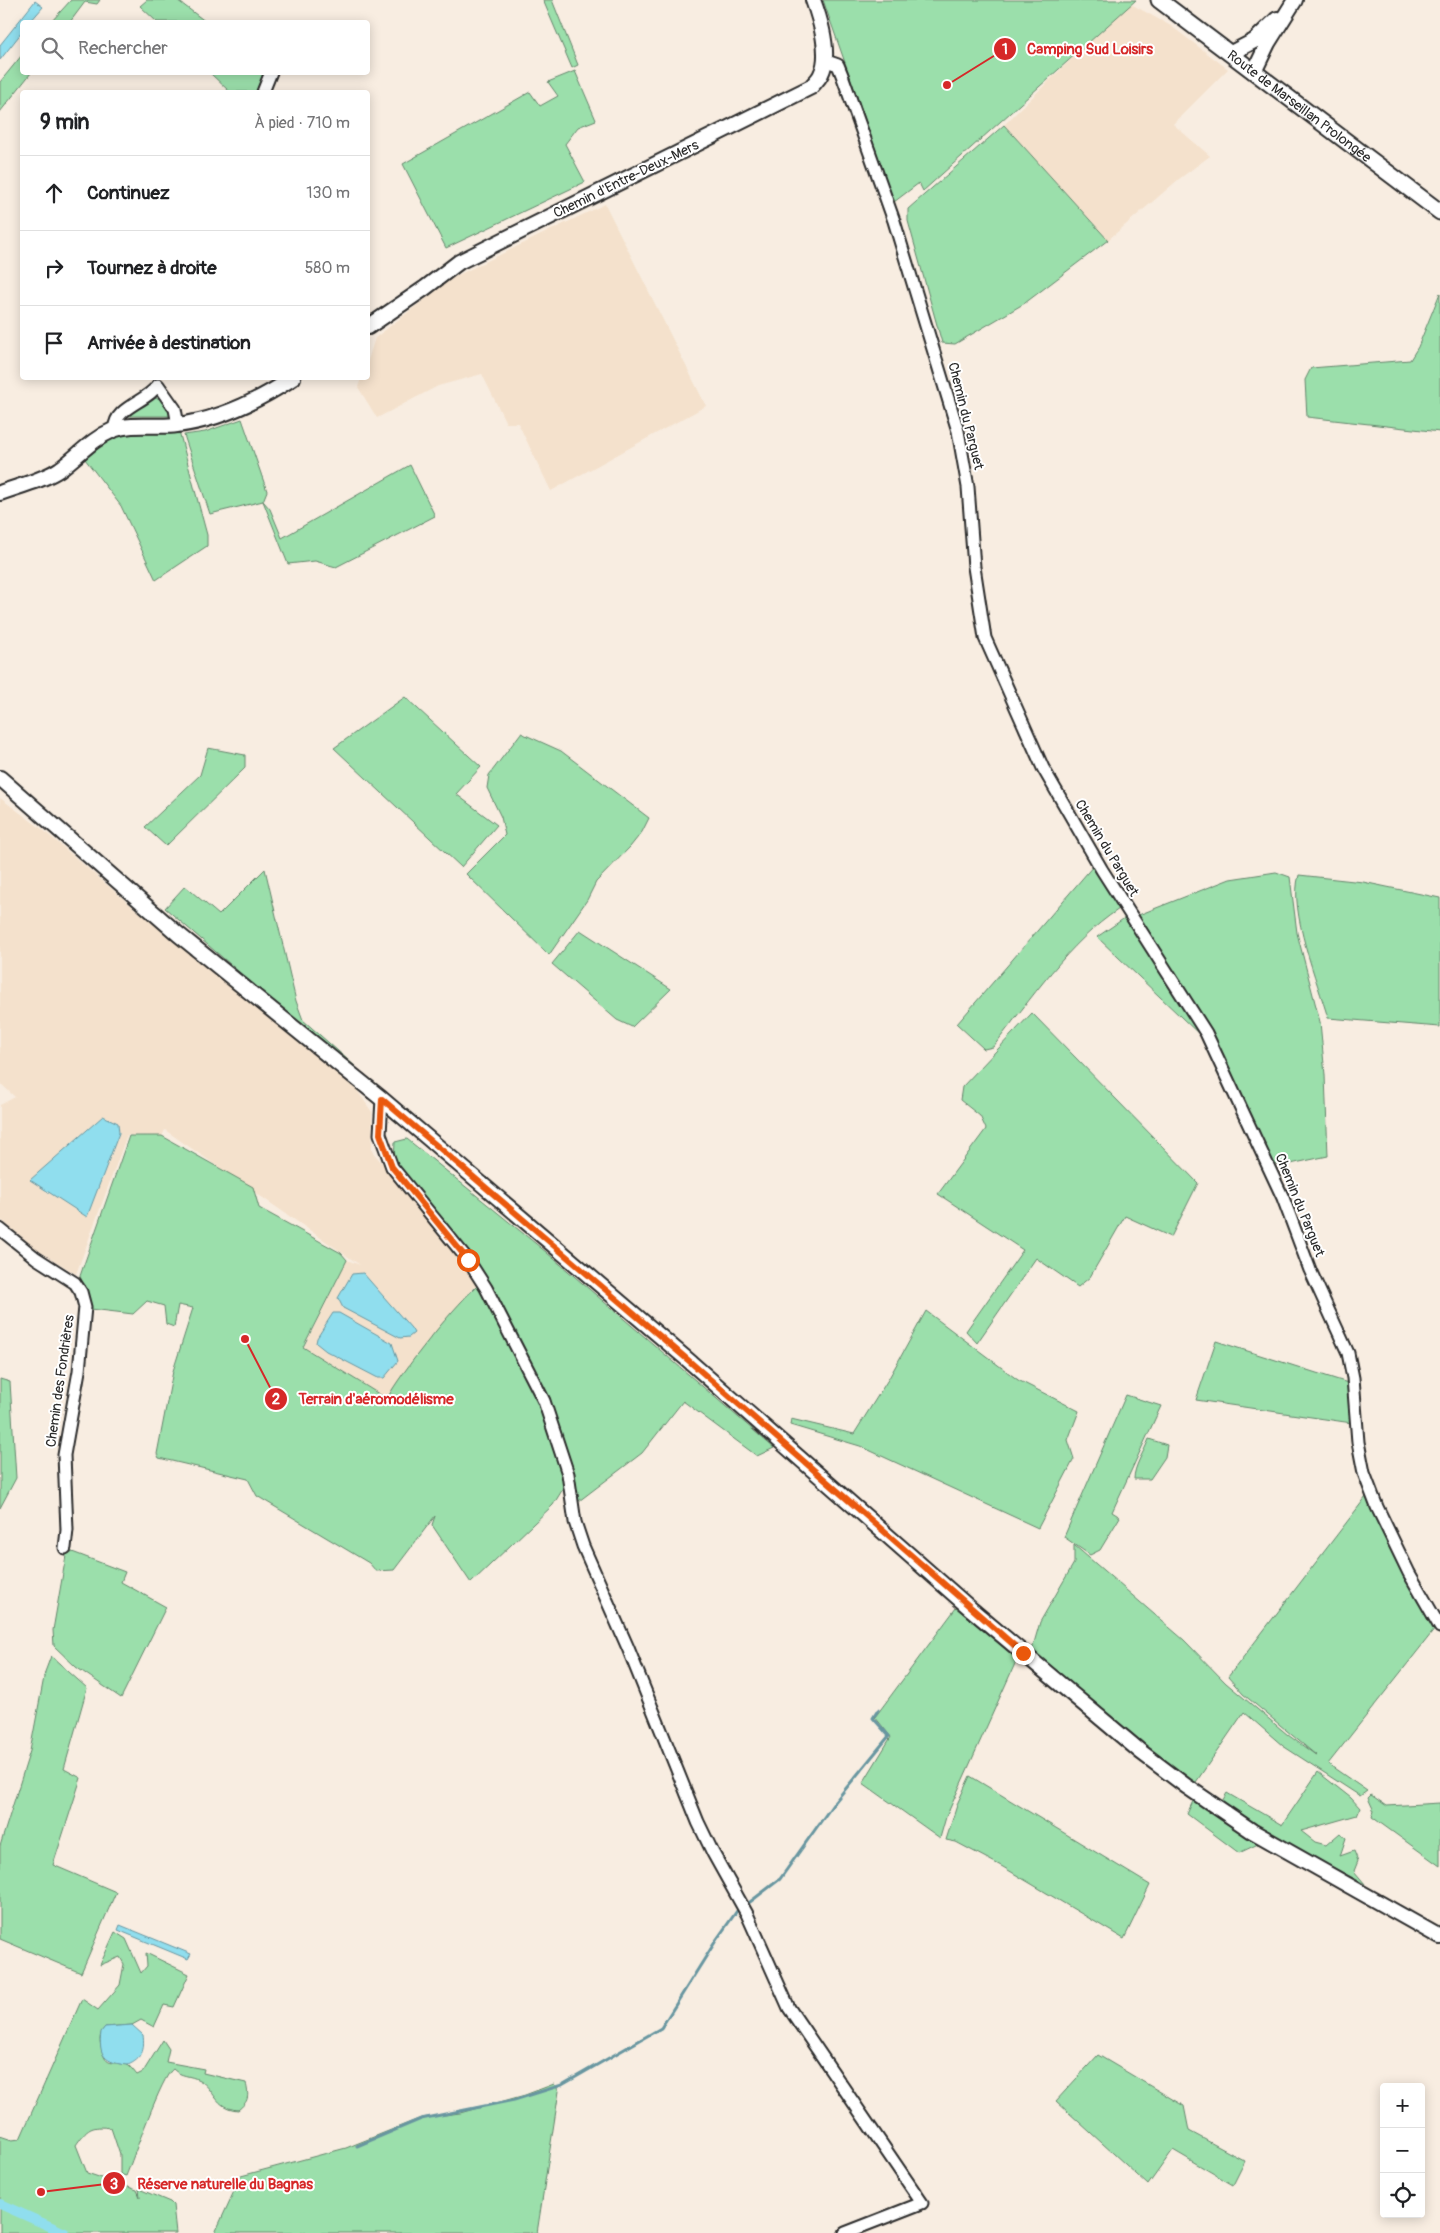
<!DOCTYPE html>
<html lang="fr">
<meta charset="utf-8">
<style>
body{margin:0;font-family:Pangolin,sans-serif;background:#f6f6f6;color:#202124}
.controls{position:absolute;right:15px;bottom:15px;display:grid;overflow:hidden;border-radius:5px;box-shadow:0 2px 12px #0003}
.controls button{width:45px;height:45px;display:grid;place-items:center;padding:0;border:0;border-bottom:1px solid #e0e0e0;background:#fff;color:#202124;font:25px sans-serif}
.stop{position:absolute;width:15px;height:15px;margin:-11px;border:4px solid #ea580c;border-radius:50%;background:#fff}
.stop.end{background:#ea580c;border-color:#fff;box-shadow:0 1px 5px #0008}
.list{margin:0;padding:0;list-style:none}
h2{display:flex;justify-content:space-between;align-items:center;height:65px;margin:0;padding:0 20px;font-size:21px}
h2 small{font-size:16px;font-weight:400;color:#757577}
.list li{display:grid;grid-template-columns:32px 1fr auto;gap:15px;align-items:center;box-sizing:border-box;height:75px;padding:0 20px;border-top:1px solid #e0e0e0}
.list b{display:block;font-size:19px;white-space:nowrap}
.list em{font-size:16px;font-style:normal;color:#757577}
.icon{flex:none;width:28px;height:28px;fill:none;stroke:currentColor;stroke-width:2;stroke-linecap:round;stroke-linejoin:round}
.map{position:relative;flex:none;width:1440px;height:2233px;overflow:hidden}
.search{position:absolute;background:#fff;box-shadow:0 2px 12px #0003;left:20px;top:20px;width:350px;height:55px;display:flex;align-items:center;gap:12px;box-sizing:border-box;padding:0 18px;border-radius:5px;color:#757577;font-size:19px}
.panel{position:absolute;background:#fff;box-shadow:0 2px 12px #0003;left:20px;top:90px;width:350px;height:290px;border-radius:5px}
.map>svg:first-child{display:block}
.built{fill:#f4e1cc}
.green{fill:#9bdfab;stroke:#63856b}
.water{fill:#90deee;stroke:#6896a0}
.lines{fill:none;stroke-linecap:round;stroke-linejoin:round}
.stream{stroke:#6896a0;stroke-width:3}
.canal{stroke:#90deee;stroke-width:10}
.minor-casing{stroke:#2b2b2b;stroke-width:15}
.tertiary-casing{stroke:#2b2b2b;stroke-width:18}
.secondary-casing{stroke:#2b2b2b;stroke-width:19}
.minor{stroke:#fff;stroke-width:11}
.tertiary{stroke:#fff;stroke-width:14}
.secondary{stroke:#fff;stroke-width:15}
.route{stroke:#ea580c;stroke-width:6}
.labels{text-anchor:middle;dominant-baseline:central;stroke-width:4;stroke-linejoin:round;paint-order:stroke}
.street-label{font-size:14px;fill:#2b2b2b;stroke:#fff}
.leader{fill:none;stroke:#d62828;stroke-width:2}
.callout-dot{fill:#d62828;stroke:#fff;stroke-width:2}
.mark-label{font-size:15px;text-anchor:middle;font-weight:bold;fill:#fff}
.callout-label{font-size:15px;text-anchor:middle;font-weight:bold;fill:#d62828;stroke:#fff;stroke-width:4;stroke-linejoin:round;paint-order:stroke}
</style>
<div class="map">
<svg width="1440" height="2233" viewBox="0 0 1440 2233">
<rect width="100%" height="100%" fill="#f8ede1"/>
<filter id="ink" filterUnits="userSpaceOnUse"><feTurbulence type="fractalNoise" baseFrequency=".02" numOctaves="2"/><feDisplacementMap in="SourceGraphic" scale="10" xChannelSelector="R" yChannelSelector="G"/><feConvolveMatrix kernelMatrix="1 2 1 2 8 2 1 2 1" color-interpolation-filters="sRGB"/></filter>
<g filter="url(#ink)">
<!-- built -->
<path class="built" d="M 1131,4 L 1171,26 L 1228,69 L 1173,124 L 1210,156 L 1179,179 L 1108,240 L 1004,125 L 1065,65 Z
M 605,204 L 706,406 L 551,491 L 518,423 L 506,423 L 482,374 L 438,386 L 377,418 L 358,387 L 361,378 L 368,378 L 368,360 L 375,338 L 452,278 Z
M 0,798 L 42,829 L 128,903 L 356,1089 L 372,1112 L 372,1151 L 481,1283 L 473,1288 L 448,1319 L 401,1377 L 387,1399 L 304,1347 L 347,1260 L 360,1265 L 165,1130 L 162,1136 L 127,1135 L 76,1274 L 33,1247 L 0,1219 L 0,1105 L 15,1097 L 0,1083 Z"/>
<!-- green -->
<path class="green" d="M 71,0 L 100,0 L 97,4 L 85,2 L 70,22 L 51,22 Z
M 147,0 L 177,0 L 206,22 L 157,22 L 140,6 Z
M 543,0 L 552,0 L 578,65 L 572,68 Z
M 823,0 L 1136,0 L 923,191 L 919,183 L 894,202 Z
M 22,55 L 22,72 L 31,73 L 0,112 L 0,82 Z
M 575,71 L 596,120 L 578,127 L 565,144 L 585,182 L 446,248 L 403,164 L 530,92 L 540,106 L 558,96 L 548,82 Z
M 210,73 L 266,73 L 258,92 L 230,92 Z
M 1004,125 L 1108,240 L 1025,303 L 955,344 L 942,343 L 908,221 L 908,209 Z
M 1440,293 L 1440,432 L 1307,417 L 1305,380 L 1311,368 L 1410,360 L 1418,347 Z
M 158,398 L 163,399 L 174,416 L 123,416 L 152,399 Z
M 242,419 L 267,491 L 263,501 L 270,509 L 282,538 L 410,465 L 435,516 L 336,567 L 315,561 L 288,564 L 263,501 L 210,514 L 184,435 L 205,432 Z
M 179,431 L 207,535 L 207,546 L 156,580 L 121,506 L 85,459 L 104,441 L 118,435 Z
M 405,697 L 481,767 L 456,794 L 497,825 L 461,867 L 334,748 Z
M 521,733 L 561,751 L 649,818 L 642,832 L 630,847 L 596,882 L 587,900 L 549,955 L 466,874 L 505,835 L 501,817 L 487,788 L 489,775 Z
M 208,748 L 245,755 L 245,768 L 166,846 L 145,827 L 200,775 Z
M 1094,865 L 1119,909 C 1069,942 1030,1000 993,1047 L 984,1049 L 957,1024 Z
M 265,869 L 296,1001 L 303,1020 L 356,1067 L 355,1072 L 165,908 L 185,886 L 219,915 Z
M 1276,872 L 1290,877 L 1297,933 L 1320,1022 L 1325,1075 L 1328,1156 L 1281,1166 L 1271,1162 L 1136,916 L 1230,879 Z
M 1299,875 L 1363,882 L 1440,898 L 1440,1027 L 1328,1018 C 1318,983 1288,910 1299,875 Z
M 1126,917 L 1201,1036 L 1097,937 Z
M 580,930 L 671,989 L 632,1027 L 617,1020 L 552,964 Z
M 1032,1013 L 1198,1183 L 1171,1237 L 1125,1216 L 1090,1277 L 1078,1287 L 1036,1258 L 977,1343 L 966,1331 L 1023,1250 L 938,1194 L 986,1129 L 980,1116 L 960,1100 L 962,1087 Z
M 129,1136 L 162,1136 L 253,1187 L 259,1208 L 341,1253 L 347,1260 L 303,1347 L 387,1399 C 398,1376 460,1298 481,1283 L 540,1399 L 540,1407 L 555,1447 L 566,1484 L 553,1505 L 471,1583 L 432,1525 L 435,1516 L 394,1570 L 376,1571 L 369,1563 L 257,1496 L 248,1479 L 159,1458 L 157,1454 L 173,1371 L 193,1308 L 178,1305 L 174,1327 L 166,1324 L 164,1306 L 147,1301 L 133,1314 L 91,1309 L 80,1276 Z
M 407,1139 L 546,1252 L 774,1448 L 757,1456 L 683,1401 L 642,1453 L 579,1501 L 546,1397 L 490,1282 L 438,1219 L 394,1161 L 395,1142 Z
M 926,1311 L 1018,1380 L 1079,1411 L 1068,1440 L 1074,1459 L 1038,1528 L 860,1446 L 790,1425 L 791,1419 L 854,1434 L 889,1378 Z
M 1216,1341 L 1348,1383 L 1352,1423 L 1196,1400 Z
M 0,1379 L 10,1382 L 16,1478 L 0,1508 Z
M 1126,1395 L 1161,1406 L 1112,1512 L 1120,1517 L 1100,1550 L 1090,1555 L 1064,1537 Z
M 1149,1439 L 1167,1445 L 1165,1457 L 1150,1479 L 1134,1479 C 1134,1466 1144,1452 1149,1439 Z
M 1366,1497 L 1392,1551 L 1435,1629 L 1328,1764 L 1367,1791 L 1360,1796 L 1283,1746 L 1244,1712 L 1194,1785 L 1165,1766 L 1032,1650 L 1040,1622 L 1074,1563 L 1074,1545 L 1184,1640 L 1226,1683 L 1288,1735 L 1317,1756 L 1243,1694 L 1228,1677 Z
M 67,1550 L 125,1572 L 121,1582 L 166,1607 L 121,1698 L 76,1667 L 54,1646 L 53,1630 Z
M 956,1608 L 1018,1657 L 946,1817 L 940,1838 L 863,1783 L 891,1737 L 875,1717 Z
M 51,1656 L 87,1688 L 64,1769 L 81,1778 L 53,1865 L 116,1892 L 81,1973 L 0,1939 L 0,1846 L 30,1751 L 45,1672 Z
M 1318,1772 L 1351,1798 L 1360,1808 L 1357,1815 L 1301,1831 L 1315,1842 L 1326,1845 L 1340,1833 L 1346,1838 L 1340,1856 L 1354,1851 L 1358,1861 L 1354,1871 L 1365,1884 L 1282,1841 L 1221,1803 L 1227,1793 L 1282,1825 Z
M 970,1776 L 1150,1885 L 1124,1939 L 1003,1867 L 956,1842 L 946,1840 L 958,1802 Z
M 1371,1795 L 1387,1806 L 1440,1803 L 1440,1866 L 1372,1817 L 1374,1811 L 1368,1798 Z
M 1194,1799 L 1258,1844 L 1239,1853 L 1187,1814 Z
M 115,1932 L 126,1939 L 141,1973 L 147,1966 L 146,1953 L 189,1974 L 174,2007 L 164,2005 L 154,2027 L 141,2020 L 132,2025 L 105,2027 C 100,2033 99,2039 101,2046 C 106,2073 116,2057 129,2066 C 132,2068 135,2073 137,2075 L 143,2072 L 163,2040 L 169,2049 L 166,2062 L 204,2069 L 203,2073 L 246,2083 C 249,2097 249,2101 238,2110 C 214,2108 216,2090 199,2080 C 190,2075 181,2077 173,2069 C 162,2075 133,2159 126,2176 L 120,2174 L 120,2155 L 111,2128 C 91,2125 87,2129 76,2145 L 87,2173 L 137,2190 L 140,2197 L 139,2189 L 170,2202 L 173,2205 L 176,2233 L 0,2233 L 0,2136 L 12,2140 L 20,2139 L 82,1999 L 98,2010 L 120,1985 L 124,1964 L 120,1957 L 100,1965 Z
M 1098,2055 L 1184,2106 L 1189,2131 L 1245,2161 L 1233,2185 L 1173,2150 L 1148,2185 L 1056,2101 Z
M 554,2084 L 559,2091 L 537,2233 L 215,2233 L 241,2176 L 346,2148 L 421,2118 L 460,2113 L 525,2095 Z"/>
<!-- water -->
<path class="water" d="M 35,1 L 43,7 L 30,22 L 22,22 L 22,32 L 0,60 L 0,45 Z
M 103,1116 L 118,1123 L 119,1133 L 87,1217 L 30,1180 Z
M 363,1273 L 411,1328 L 414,1333 L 409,1337 L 400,1338 L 343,1308 L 338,1298 L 352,1274 Z
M 333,1313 L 339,1313 L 392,1343 L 398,1361 L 384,1378 L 378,1378 L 326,1351 L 316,1343 L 317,1338 Z
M 120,1925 L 191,1954 L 188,1959 L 118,1930 Z
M 132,2025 L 143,2035 C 145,2050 142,2059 128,2065 C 105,2063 98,2056 101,2032 L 105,2027 Z"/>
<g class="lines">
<!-- stream -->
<path class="stream" d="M 750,1902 L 780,1879 L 834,1803 L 889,1736 L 873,1718 L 878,1710
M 357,2146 L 421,2119 L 514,2100 L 562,2085 L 661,2028 L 717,1939 L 739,1908"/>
<!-- canal -->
<path class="canal" d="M 0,2204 L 65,2233"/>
<!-- minor casing -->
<g class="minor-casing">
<path id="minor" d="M 824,60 L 838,65 L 842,75 L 894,221 L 958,431 L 968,487 L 974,567 L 985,638 L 1043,768 L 1102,870 L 1206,1033 L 1283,1198 L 1310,1270 L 1348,1353 L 1353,1378 L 1358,1442 L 1364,1473 L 1377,1507 L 1409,1573 L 1440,1627
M 263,92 L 271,72
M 115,429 C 113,408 147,402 158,385 L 175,409 L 178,425
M 382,1099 L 380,1134 L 392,1167 L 468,1260 L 486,1288 L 544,1401 L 568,1474 L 575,1522 L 583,1546 L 628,1648 L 698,1822 L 713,1853 L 747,1914 L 789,2008 L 922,2203 L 845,2233
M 0,1229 L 36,1258 L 75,1283 L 81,1292 L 85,1307 L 79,1371 L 64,1455 L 67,1530 L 65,1548"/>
</g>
<!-- tertiary casing -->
<g class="tertiary-casing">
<path id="tertiary" d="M 1231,53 L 1254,41 L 1277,19
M 1254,72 L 1268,43 L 1295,0
M 368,327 L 425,288 L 459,262 L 811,87 C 814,83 819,79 821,74 C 831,55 820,19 813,0
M 0,493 C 19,486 44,480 60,469 C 78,456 92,439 113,430 C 133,422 156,428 177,425 C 219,420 258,401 293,378
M 0,778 L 178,934 L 382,1099 L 688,1360 L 972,1610 L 1141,1752 L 1186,1786 L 1252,1831 L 1440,1937"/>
</g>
<!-- secondary casing -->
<g class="secondary-casing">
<g id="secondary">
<path id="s1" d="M 1159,0 L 1440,212"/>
</g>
</g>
<!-- minor -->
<use href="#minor" class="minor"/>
<!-- tertiary -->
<use href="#tertiary" class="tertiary"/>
<!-- secondary -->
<use href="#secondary" class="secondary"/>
</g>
</g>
<g class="lines" filter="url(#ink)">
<!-- route -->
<path class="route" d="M 468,1260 L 392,1167 L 380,1134 L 382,1099 L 688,1360 L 1023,1653"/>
</g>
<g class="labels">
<!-- street labels -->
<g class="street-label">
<text stroke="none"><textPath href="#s1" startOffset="176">Route de Marseillan Prolongée</textPath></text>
<text transform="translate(626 179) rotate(-26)">Chemin d'Entre-Deux-Mers</text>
<text transform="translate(966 416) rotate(76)">Chemin du Parguet</text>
<text transform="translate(1107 848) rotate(59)">Chemin du Parguet</text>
<text transform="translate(1300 1205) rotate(68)">Chemin du Parguet</text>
<text transform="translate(60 1381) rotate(-82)">Chemin des Fondrières</text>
</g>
</g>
<!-- callouts -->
<path class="leader" d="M947 85L1005 49M245 1339L276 1399M41 2192L114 2183"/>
<g class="callout-dot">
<circle cx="947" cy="85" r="5"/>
<circle cx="245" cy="1339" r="5"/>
<circle cx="41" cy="2192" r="5"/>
<circle cx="1005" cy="49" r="12"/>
<circle cx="276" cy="1399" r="12"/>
<circle cx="114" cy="2183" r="12"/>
</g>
<g class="mark-label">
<text x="1005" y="54">1</text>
<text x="276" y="1404">2</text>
<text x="114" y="2189">3</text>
</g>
<g class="callout-label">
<text x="1090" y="54">Camping Sud Loisirs</text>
<text x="376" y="1404">Terrain d'aéromodélisme</text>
<text x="225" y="2189">Réserve naturelle du Bagnas</text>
</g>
</svg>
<div class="controls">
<button>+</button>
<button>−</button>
<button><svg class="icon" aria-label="locate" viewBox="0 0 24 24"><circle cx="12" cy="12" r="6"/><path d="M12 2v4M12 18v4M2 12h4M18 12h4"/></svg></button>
</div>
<div class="stop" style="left:468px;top:1260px"></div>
<div class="stop end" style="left:1023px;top:1653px"></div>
<div class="search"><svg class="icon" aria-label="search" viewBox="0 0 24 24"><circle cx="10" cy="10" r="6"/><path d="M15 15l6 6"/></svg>Rechercher</div>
<section class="panel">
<h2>9 min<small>À pied · 710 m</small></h2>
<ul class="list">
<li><svg class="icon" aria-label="ahead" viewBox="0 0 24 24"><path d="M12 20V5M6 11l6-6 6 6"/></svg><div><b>Continuez</b></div><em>130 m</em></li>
<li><svg class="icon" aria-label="right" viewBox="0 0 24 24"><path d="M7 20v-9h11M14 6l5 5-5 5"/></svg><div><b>Tournez à droite</b></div><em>580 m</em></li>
<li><svg class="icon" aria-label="arrive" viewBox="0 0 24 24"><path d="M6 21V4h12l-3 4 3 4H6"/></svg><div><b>Arrivée à destination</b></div></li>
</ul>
</section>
</div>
